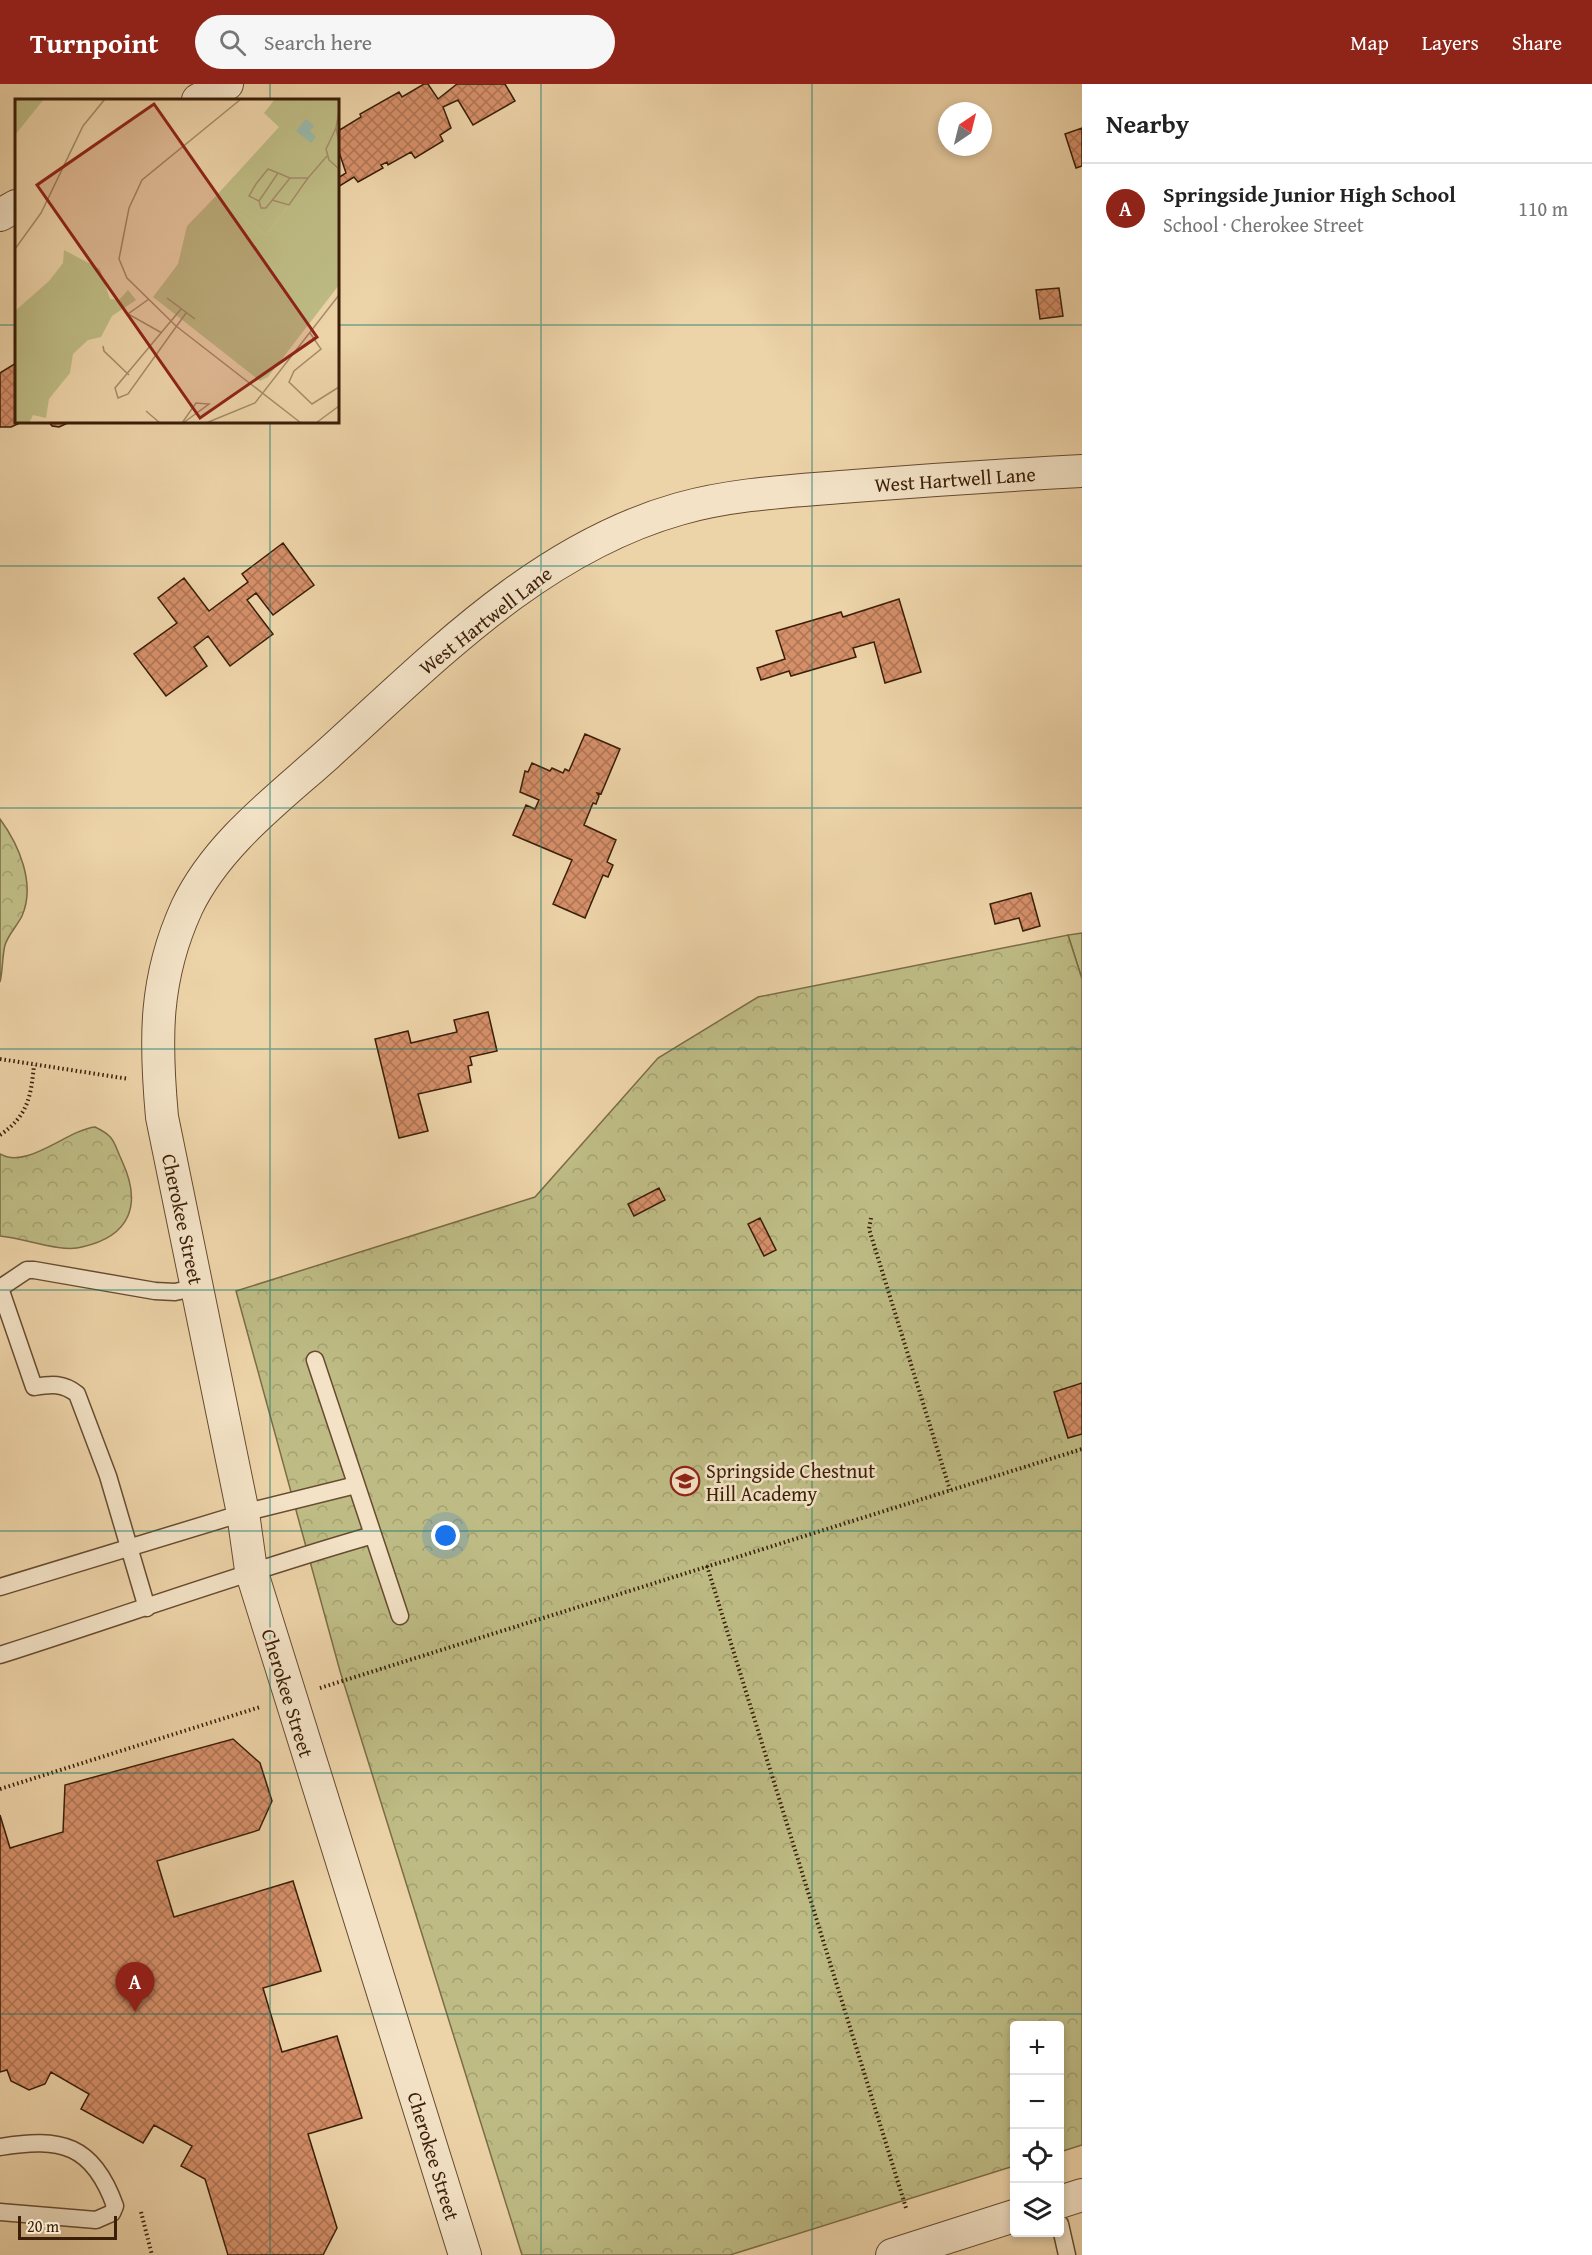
<!DOCTYPE html>
<meta charset="utf-8">
<style>
body{margin:0;font-family:"Gentium Book Plus",serif;background:#f6f6f6;color:#222}
.controls{position:absolute;right:18px;bottom:18px;display:grid;overflow:hidden;border-radius:6px;box-shadow:0 3px 9px #0003}
.controls button{width:54px;height:54px;display:grid;place-items:center;padding:0;border:0;border-bottom:2px solid #e0e0e0;background:#fff;color:#222;font:30px sans-serif}
.compass{position:absolute;left:938px;top:18px;width:54px;height:54px;border-radius:50%;background:#fff;box-shadow:0 3px 9px #0003;rotate:35deg}
.scale{position:absolute;left:18px;bottom:15px;width:99px;box-sizing:border-box;padding-left:6px;border:3px solid #3a1e08;border-top:0;font-size:16px;line-height:21px;white-space:nowrap;color:#3a1e08;-webkit-text-stroke:4px #f3e2c6;paint-order:stroke}
.you{position:absolute;left:446px;top:1452px;width:21px;height:21px;margin:-15px;border:4px solid #fff;border-radius:50%;background:#1a73e8;box-shadow:0 0 0 9px #1a73e833}
.badge{display:grid;place-items:center;width:39px;height:39px;border-radius:50%;background:#8f2418;color:#fff;font-size:20px;font-weight:700}
.pin{position:absolute;translate:-50% -50px;filter:drop-shadow(0 2px 3px #0008)}
.pin::after{content:'';position:absolute;top:32px;width:21px;height:18px;background:inherit;clip-path:polygon(0 0,100% 0,50% 100%)}
.list{margin:0;padding:0;list-style:none}
h2{display:flex;justify-content:space-between;align-items:center;height:78px;margin:0;padding:0 24px;font-size:26px}
h2 small{font-size:20px;font-weight:400;color:#767676}
.list li{display:grid;grid-template-columns:39px 1fr auto;gap:18px;align-items:center;box-sizing:border-box;height:90px;padding:0 24px;border-top:2px solid #e0e0e0}
.list b{display:block;font-size:22px;white-space:nowrap}
.list p{margin:0;font-size:20px;white-space:nowrap;color:#767676}
.list em{font-size:20px;font-style:normal;color:#767676}
.icon{flex:none;width:33px;height:33px;fill:none;stroke:currentColor;stroke-width:2;stroke-linecap:round;stroke-linejoin:round}
.map{position:relative;flex:none;width:1082px;height:2171px;overflow:hidden}
header{display:flex;align-items:center;gap:36px;box-sizing:border-box;height:84px;padding:0 30px;background:#8f2418;color:#fff}
header strong{font-size:28px}
nav{display:flex;gap:33px;margin-inline-start:auto;font-size:21px}
.search{width:420px;height:54px;background:#f6f6f6;display:flex;align-items:center;gap:15px;box-sizing:border-box;padding:0 21px;border-radius:33px;color:#767676;font-size:22px}
main{display:flex}
aside{flex:1;background:#fff}
.map>svg:first-child{display:block}
.grass{fill:#bebb84;stroke:#7c6c46;stroke-width:1.5}
.forest{fill:url(#forest-crowns);stroke:#7c6c46;stroke-width:1.5}
.building{fill:url(#building-cross-hatch);stroke:#3a1e08;stroke-width:1.5}
.lines{fill:none;stroke-linecap:round;stroke-linejoin:round}
.service-casing{stroke:#674b30;stroke-width:19}
.minor-casing{stroke:#674b30;stroke-width:34}
.path{stroke:#3a1e08;stroke-width:4;stroke-dasharray:1.5 3;stroke-linecap:butt}
.service{stroke:#f3e2c6;stroke-width:16}
.minor{stroke:#f3e2c6;stroke-width:32}
.grid{fill:none;stroke:#0f766e;stroke-width:1.5;stroke-opacity:0.55}
.labels{text-anchor:middle;dominant-baseline:central;stroke-width:5;stroke-linejoin:round;paint-order:stroke}
.street-label{font-size:20px;fill:#3a1e08;stroke:#f3e2c6}
.poi-label{font-size:20px;fill:#3a1e08;stroke:#f3e2c6;text-anchor:start}
.inset-road{fill:none;stroke:#a58b68;stroke-width:1.5}
.view{fill:#8f2418;fill-opacity:0.15;stroke:#8f2418;stroke-width:3}
.inset-edge{fill:none;stroke:#3a1e08;stroke-width:3}
</style>
<header>
<strong>Turnpoint</strong>
<div class="search"><svg class="icon" aria-label="search" viewBox="0 0 24 24"><circle cx="10" cy="10" r="6"/><path d="M15 15l6 6"/></svg>Search here</div>
<nav><a>Map</a><a>Layers</a><a>Share</a></nav>
</header>
<main>
<div class="map">
<svg width="1082" height="2171" viewBox="0 0 1082 2171">
<defs>
<pattern id="forest-crowns" width="20" height="18" patternUnits="userSpaceOnUse" patternTransform="scale(1.5)"><rect width="20" height="18" fill="#bebb84"/><path d="M2 6a3 3 0 1 1 6 0M12 15a3 3 0 1 1 6 0" fill="none" stroke="#a4a070"/></pattern>
<pattern id="building-cross-hatch" width="8" height="8" patternUnits="userSpaceOnUse" patternTransform="scale(1.5)"><rect width="8" height="8" fill="#d58f69"/><path d="M0 0l8 8M0 8l8-8" fill="none" stroke="#ae7454"/></pattern>
</defs>
<rect width="100%" height="100%" fill="#edd3a8"/>
<filter id="stains"><feTurbulence type="fractalNoise" baseFrequency=".00333" numOctaves="4"/><feColorMatrix values="0 0 0 0 .2 0 0 0 0 .09 0 0 0 0 .02 0 0 0 .5 -.17"/></filter>
<radialGradient id="worn" r=".72"><stop offset=".6" stop-color="#630" stop-opacity="0"/><stop offset="1" stop-color="#630" stop-opacity=".3"/></radialGradient>
<!-- grass -->
<path class="grass" d="M 1082,849 L 1082,895 L 1068,851 Z"/>
<!-- forest -->
<path class="forest" d="M 0,735 C 19,761 36,800 22,832 C 17,842 8,851 5,861 C 2,873 3,886 0,898 Z
M 1068,851 L 1082,895 L 1082,2061 L 1060,2068 L 1060,1942 L 1014,1942 L 1014,2082 L 730,2171 L 522,2171 L 340,1587 L 236,1207 L 535,1113 L 658,974 L 758,913 Z
M 95,1043 C 116,1053 113,1058 122,1077 C 142,1120 131,1152 82,1163 C 61,1169 24,1154 0,1152 L 0,1070 C 27,1086 67,1046 95,1043 Z"/>
<!-- building -->
<path class="building" d="M 424,0 L 428,0 L 438,15 L 457,0 L 505,0 L 515,17 L 473,41 L 458,16 L 443,23 L 451,44 L 440,51 L 443,57 L 415,74 L 411,68 L 388,81 L 387,78 L 381,81 L 383,84 L 358,98 L 354,93 L 338,103 L 338,94 L 346,89 L 338,65 L 338,47 L 361,33 L 360,30 L 399,8 L 402,13 Z
M 1082,44 L 1082,82 L 1076,84 L 1065,50 Z
M 1059,204 L 1063,232 L 1040,235 L 1036,206 Z
M 16,279 L 16,338 L 22,338 L 11,343 L 0,343 L 0,289 Z
M 49,338 L 70,338 L 59,343 L 52,342 Z
M 283,459 L 314,501 L 273,531 L 256,509 L 247,516 L 273,550 L 230,582 L 208,552 L 194,563 L 207,582 L 166,612 L 134,570 L 177,539 L 158,514 L 184,494 L 209,527 L 248,498 L 242,490 Z
M 899,515 L 921,588 L 885,599 L 874,558 L 853,564 L 856,573 L 791,592 L 789,587 L 761,596 L 757,584 L 785,575 L 776,547 L 841,528 L 843,533 Z
M 585,650 L 620,665 L 601,710 L 597,709 L 599,712 L 596,720 L 593,719 L 584,741 L 616,756 L 607,778 L 613,781 L 608,793 L 603,791 L 585,834 L 553,820 L 572,776 L 513,751 L 526,721 L 535,725 L 539,716 L 520,708 L 525,687 L 528,688 L 532,679 L 550,687 L 552,684 L 563,689 L 565,685 L 569,687 Z
M 1031,809 L 1040,842 L 1023,847 L 1019,834 L 995,840 L 990,820 Z
M 488,928 L 497,967 L 470,973 L 472,981 L 468,982 L 471,998 L 418,1010 L 428,1047 L 399,1054 L 375,955 L 408,947 L 411,959 L 457,948 L 454,936 Z
M 659,1104 L 665,1116 L 634,1132 L 628,1120 Z
M 760,1134 L 776,1166 L 764,1172 L 748,1140 Z
M 1082,1299 L 1082,1350 L 1068,1354 L 1054,1308 Z
M 233,1655 L 260,1679 L 272,1717 L 259,1746 L 157,1777 L 174,1833 L 293,1797 L 321,1887 L 263,1904 L 282,1968 L 337,1952 L 362,2034 L 308,2050 L 337,2144 L 323,2171 L 228,2171 L 205,2095 L 181,2082 L 192,2062 L 154,2041 L 143,2059 L 81,2025 L 89,2010 L 51,1988 L 45,2000 L 29,2006 L 11,1997 L 7,1986 L 0,1988 L 0,1731 L 10,1764 L 63,1748 L 65,1701 Z"/>
<g class="lines">
<!-- service casing -->
<g class="service-casing">
<path id="service" d="M 0,1204 L 34,1303 C 52,1300 63,1299 77,1310 L 108,1392 L 147,1524
M 0,1204 L 27,1186 L 34,1186 L 155,1207 L 175,1208 L 198,1203
M 315,1276 L 400,1532
M 0,1503 L 243,1429 L 356,1401
M 0,1571 C 125,1531 247,1487 373,1451
M 0,2063 C 61,2053 93,2060 115,2122 L 112,2129 L 96,2136 L 0,2128
M 1060,2140 L 1067,2171"/>
</g>
<!-- minor casing -->
<g class="minor-casing">
<path id="minor" d="M 198,16 L 227,0
M 0,131 L 16,122
M 1060,2118 L 1082,2111
M 465,2171 L 251,1486 L 243,1429 L 162,1033 C 155,956 154,895 187,823 C 217,760 278,715 328,670 C 433,575 538,465 679,425 C 735,409 796,407 854,402 C 930,396 1006,391 1082,387
M 892,2171 L 1014,2132"/>
</g>
<!-- path -->
<path class="path" d="M 0,975 L 129,995
M 0,1051 C 28,1032 31,1012 34,981
M 871,1134 L 869,1145 L 950,1406
M 707,1482 L 906,2124
M 320,1604 L 1082,1365
M 0,1705 L 260,1623
M 141,2128 L 152,2171"/>
<!-- service -->
<use href="#service" class="service"/>
<!-- minor -->
<use href="#minor" class="minor"/>
</g>
<!-- grid -->
<path class="grid" d="M 270,0 L 270,16M 541,0 L 541,2171M 812,0 L 812,2171M 0,241 L 16,241M 338,241 L 1082,241M 270,338 L 270,2171M 0,482 L 1082,482M 0,724 L 1082,724M 0,965 L 1082,965M 0,1206 L 1082,1206M 0,1447 L 1082,1447M 0,1689 L 1082,1689M 0,1930 L 1082,1930"/>
<!-- icons -->
<defs>
<g id="school-ring" transform="scale(1.5)"><circle r="9.5" fill="#f3e2c6" stroke="#8f2418" stroke-width="1.5"/><path d="M0-5L7-2L0 1L-7-2ZM-4 1L0 2.5L4 1V4Q0 6-4 4Z" fill="#8f2418"/></g>
</defs>
<g fill-rule="evenodd">
<use href="#school-ring" x="685" y="1397"/>
</g>
<g class="labels">
<!-- street labels -->
<g class="street-label">
<text transform="translate(955 395) rotate(-4)">West Hartwell Lane</text>
<text transform="translate(485 536) rotate(-38)">West Hartwell Lane</text>
<text transform="translate(183 1135) rotate(78)">Cherokee Street</text>
<text transform="translate(288 1609) rotate(73)">Cherokee Street</text>
<text transform="translate(434 2072) rotate(73)">Cherokee Street</text>
</g>
<!-- poi labels -->
<g class="poi-label">
<text x="706" y="1386">Springside Chestnut<tspan x="706" dy="23">Hill Academy</tspan></text>
</g>
</g>
<!-- overview -->
<g transform="translate(15 15)">
<rect width="324" height="324" fill="#edd3a8"/>
<path d="M 0,0 L 29,0 L 0,36 ZM 260,0 L 324,0 L 324,71 L 310,60 L 251,136 L 201,97 L 264,28 L 249,14 Z" fill="#bebb84"/>
<path d="M 310,60 L 324,71 L 324,186 L 253,278 L 245,282 L 138,198 L 163,165 L 172,127 L 201,97 L 251,136 ZM 49,151 L 85,170 L 95,200 L 104,201 L 113,191 L 121,201 L 97,217 L 86,238 L 73,241 L 58,255 L 55,274 L 34,300 L 31,319 L 18,316 L 14,324 L 0,324 L 0,212 L 34,182 L 48,164 Z" fill="#bebb84"/>
<path d="M 291,20 L 299,27 L 295,32 L 301,38 L 296,44 L 281,32 Z" fill="#99b8a8"/>
<path class="inset-road" d="M 226,0 L 127,81 L 114,109 L 104,160 L 112,179 L 161,227 L 286,324M 324,12 L 321,29 L 324,43M 321,29 L 311,50 L 314,61 L 324,70M 275,79 L 263,74 L 244,102 L 246,109 L 251,109 L 275,79 L 293,79 L 312,57M 257,101 L 274,106 L 293,79M 244,102 L 234,97 L 241,85 L 253,70 L 263,74M 0,150 L 26,114 L 68,27 L 90,0M 152,199 L 180,220M 134,200 L 113,215 L 147,234M 166,210 L 100,289 L 103,299 L 113,295 L 171,214M 295,234 L 306,250 L 279,272 L 274,283 L 297,305 L 324,288M 88,247 L 89,252 L 114,276M 131,312 L 145,324M 167,324 L 181,304 L 194,305 L 168,324M 191,324 L 240,304 L 324,196M 301,324 L 324,307"/>
<path class="view" d="M 139,5 L 302,238 L 185,319 L 22,86 Z"/>
<rect width="324" height="324" class="inset-edge"/>
</g>
<rect width="100%" height="100%" filter="url(#stains)"/>
<rect width="100%" height="100%" fill="url(#worn)"/>
</svg>
<div class="controls">
<button>+</button>
<button>−</button>
<button><svg class="icon" aria-label="locate" viewBox="0 0 24 24"><circle cx="12" cy="12" r="6"/><path d="M12 2v4M12 18v4M2 12h4M18 12h4"/></svg></button>
<button><svg class="icon" aria-label="layers" viewBox="0 0 24 24"><path d="M12 4l9 5-9 5-9-5zM3 14l9 5 9-5"/></svg></button>
</div>
<svg class="compass" viewBox="-18 -18 36 36"><path d="M0-13l5 13h-10z" fill="#e53935"/><path d="M0 13l5-13h-10z" fill="#767676"/></svg>
<div class="scale">20 m</div>
<div class="you"></div>
<div class="pin badge" style="left:135px;top:1928px">A</div>
</div>
<aside>
<h2>Nearby<small></small></h2>
<ul class="list">
<li><span class="badge">A</span><div><b>Springside Junior High School</b><p>School · Cherokee Street</p></div><em>110 m</em></li>
</ul>
</aside>
</main>
